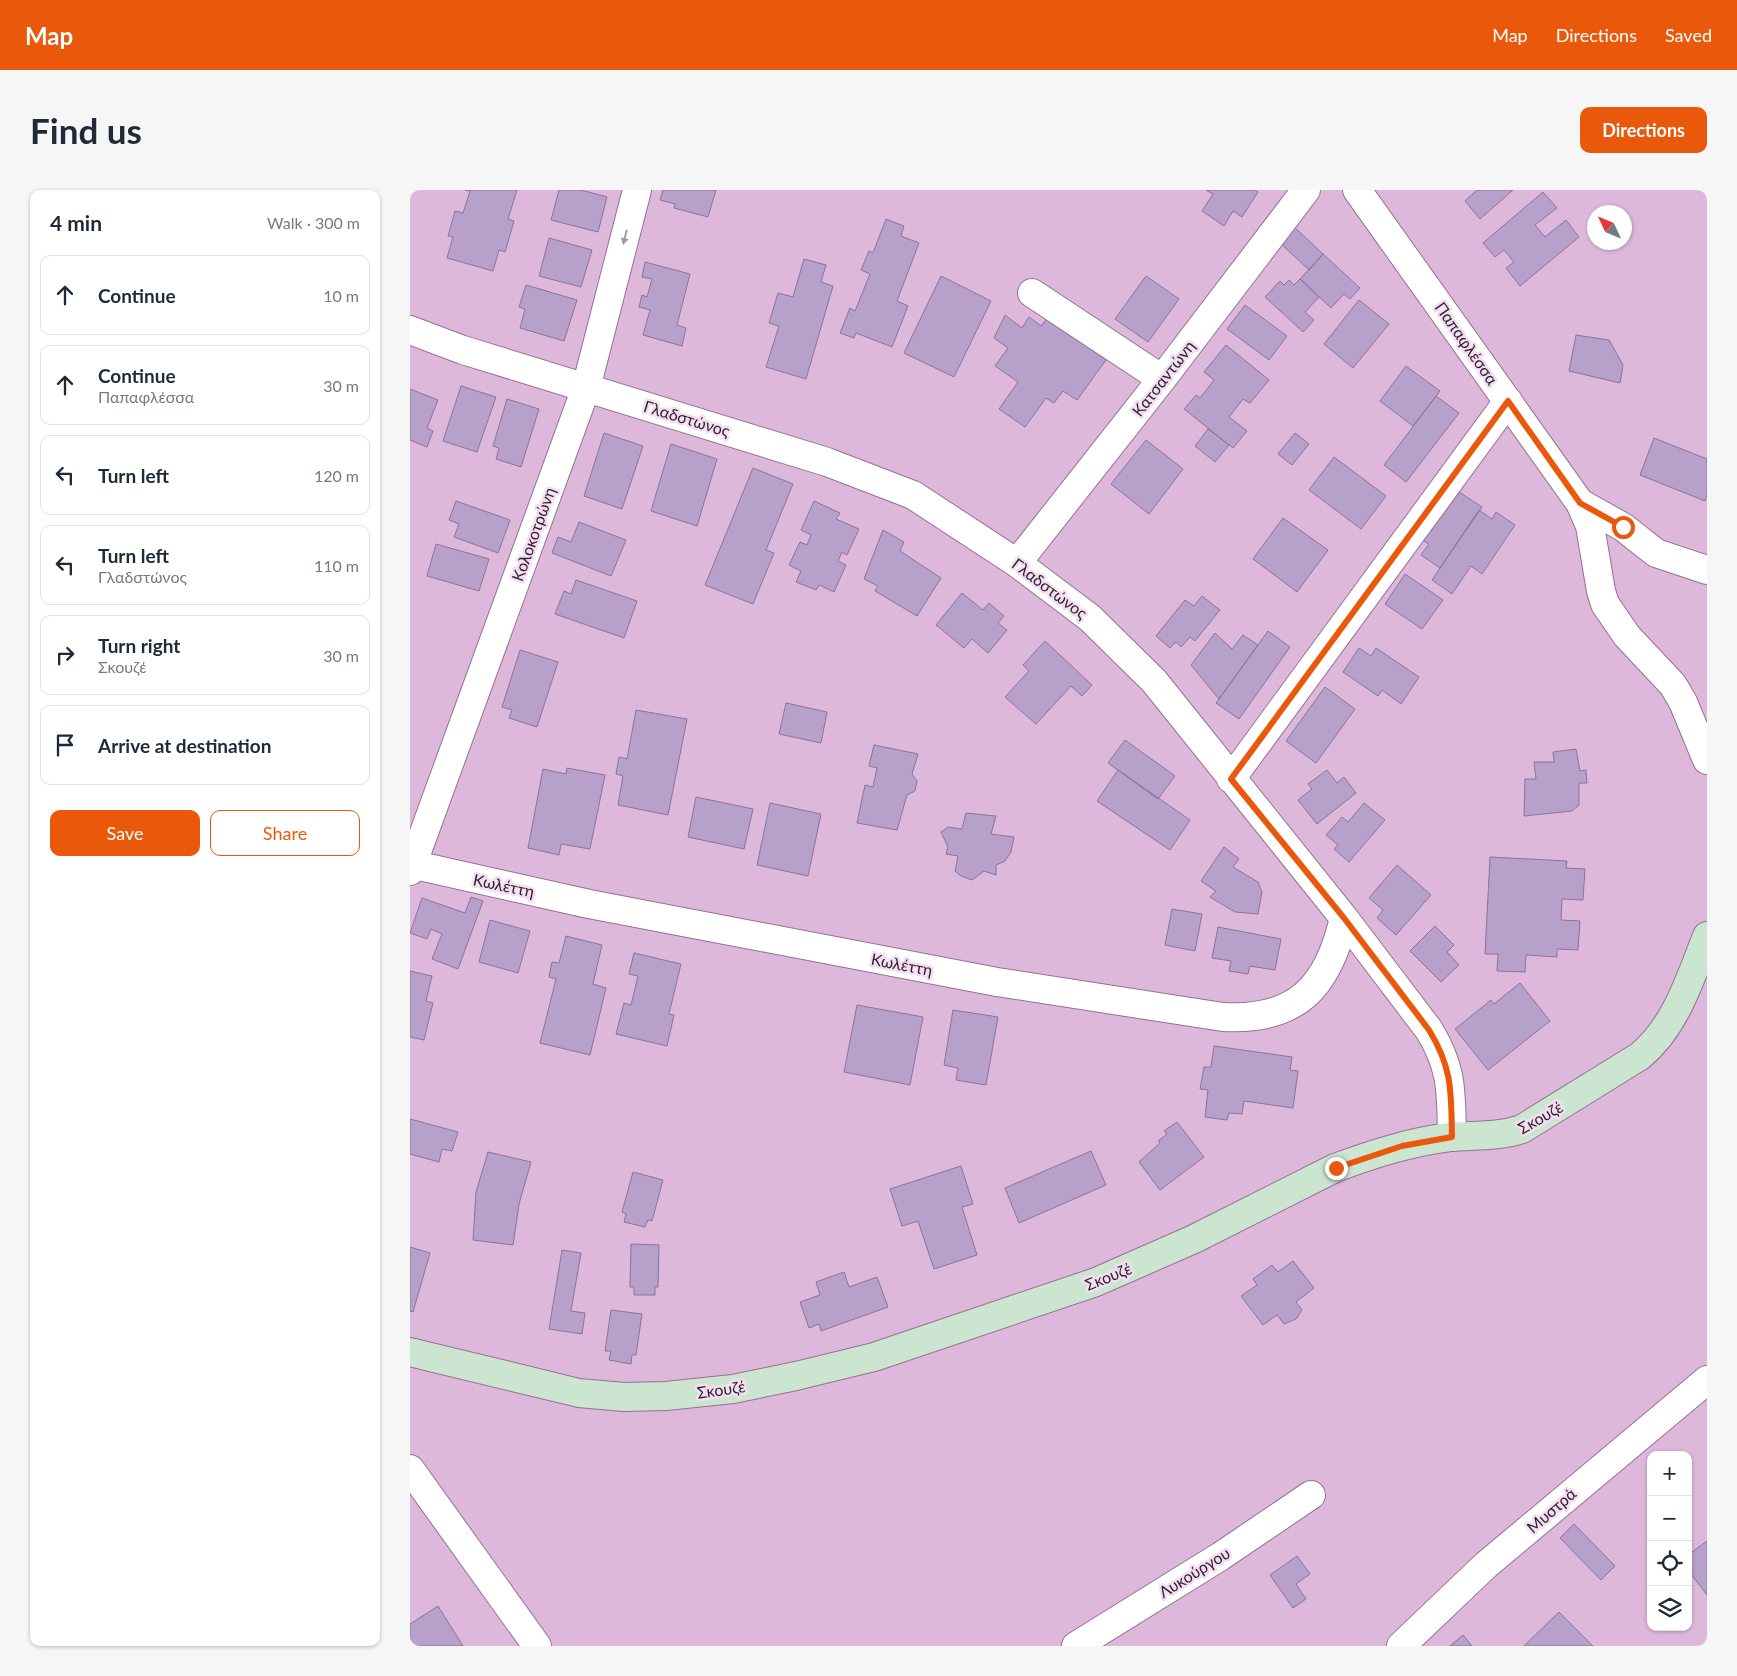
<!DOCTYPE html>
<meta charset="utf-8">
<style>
body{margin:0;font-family:Lato,sans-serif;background:#f6f6f7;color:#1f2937}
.controls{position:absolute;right:15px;bottom:15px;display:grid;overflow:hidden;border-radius:10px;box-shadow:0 1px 4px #0004}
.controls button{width:45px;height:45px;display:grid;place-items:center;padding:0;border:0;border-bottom:1px solid #e0e1e3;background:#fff;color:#1f2937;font:25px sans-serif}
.compass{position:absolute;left:1177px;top:15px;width:45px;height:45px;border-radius:50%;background:#fff;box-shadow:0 1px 4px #0004;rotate:314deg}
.stop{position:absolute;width:15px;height:15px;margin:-11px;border:4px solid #ea580c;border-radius:50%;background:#fff}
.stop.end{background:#ea580c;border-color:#fff;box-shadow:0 1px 5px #0008}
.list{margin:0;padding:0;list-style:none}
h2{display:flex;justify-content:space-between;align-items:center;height:65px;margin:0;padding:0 20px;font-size:21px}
h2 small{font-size:16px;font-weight:400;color:#747a83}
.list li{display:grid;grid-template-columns:32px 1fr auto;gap:15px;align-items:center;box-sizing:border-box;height:80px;margin:0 10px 10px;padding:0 10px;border:1px solid #e0e1e3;border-radius:10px}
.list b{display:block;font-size:19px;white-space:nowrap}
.list p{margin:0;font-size:16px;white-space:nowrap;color:#747a83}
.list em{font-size:16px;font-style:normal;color:#747a83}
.actions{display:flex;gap:10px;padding:15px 20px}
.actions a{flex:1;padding:11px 0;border:1px solid #ea580c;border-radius:10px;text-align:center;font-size:18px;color:#ea580c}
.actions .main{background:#ea580c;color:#fff}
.icon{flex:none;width:28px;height:28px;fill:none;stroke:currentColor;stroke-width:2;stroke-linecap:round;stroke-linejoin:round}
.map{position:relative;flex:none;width:1297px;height:1456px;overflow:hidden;border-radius:10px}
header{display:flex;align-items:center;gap:30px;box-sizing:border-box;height:70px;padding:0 25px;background:#ea580c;color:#fff}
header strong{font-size:24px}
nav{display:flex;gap:28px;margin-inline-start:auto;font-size:18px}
.intro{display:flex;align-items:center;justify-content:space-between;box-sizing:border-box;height:120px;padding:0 30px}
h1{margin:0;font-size:35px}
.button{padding:12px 22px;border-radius:10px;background:#ea580c;color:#fff;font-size:18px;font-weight:700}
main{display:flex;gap:30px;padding:0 30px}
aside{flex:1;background:#fff;border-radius:10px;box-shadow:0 1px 4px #0004}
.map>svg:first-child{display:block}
.building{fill:#b7a1ca;stroke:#89749b}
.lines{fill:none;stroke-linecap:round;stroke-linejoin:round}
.street-casing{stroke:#947191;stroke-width:30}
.secondary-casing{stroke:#947191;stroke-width:30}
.street{stroke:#fff;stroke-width:28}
.secondary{stroke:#cce5d1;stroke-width:28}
.oneway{fill:#a09aa0}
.route{stroke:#ea580c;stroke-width:6}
.labels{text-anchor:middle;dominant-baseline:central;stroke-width:5;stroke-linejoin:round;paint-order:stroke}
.street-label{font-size:16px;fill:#2c1e2b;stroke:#f3dff1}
</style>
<header>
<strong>Map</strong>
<nav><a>Map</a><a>Directions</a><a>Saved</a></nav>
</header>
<div class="intro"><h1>Find us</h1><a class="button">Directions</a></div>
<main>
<aside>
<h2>4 min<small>Walk · 300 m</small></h2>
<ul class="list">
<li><svg class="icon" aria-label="ahead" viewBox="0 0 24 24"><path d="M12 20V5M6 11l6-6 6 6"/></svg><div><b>Continue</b></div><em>10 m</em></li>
<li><svg class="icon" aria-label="ahead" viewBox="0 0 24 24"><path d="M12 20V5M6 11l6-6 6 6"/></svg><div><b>Continue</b><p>Παπαφλέσσα</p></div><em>30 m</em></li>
<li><svg class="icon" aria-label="left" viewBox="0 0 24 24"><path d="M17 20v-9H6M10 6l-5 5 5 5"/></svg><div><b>Turn left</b></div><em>120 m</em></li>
<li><svg class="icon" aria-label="left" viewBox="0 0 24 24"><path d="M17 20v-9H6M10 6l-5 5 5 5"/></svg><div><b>Turn left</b><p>Γλαδστώνος</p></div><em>110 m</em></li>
<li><svg class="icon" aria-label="right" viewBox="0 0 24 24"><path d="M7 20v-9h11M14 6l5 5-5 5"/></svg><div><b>Turn right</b><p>Σκουζέ</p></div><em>30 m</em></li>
<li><svg class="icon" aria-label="arrive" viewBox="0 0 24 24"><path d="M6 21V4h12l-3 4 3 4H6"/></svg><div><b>Arrive at destination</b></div></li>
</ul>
<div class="actions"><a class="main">Save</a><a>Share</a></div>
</aside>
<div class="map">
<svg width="1297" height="1456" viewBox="0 0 1297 1456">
<rect width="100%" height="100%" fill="#deb8db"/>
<!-- building -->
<path class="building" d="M 55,0 L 107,0 L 98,29 L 104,31 L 95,62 L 89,60 L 83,81 L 37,68 L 43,47 L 38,46 L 45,21 L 53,23 L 60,1 Z
M 149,0 L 171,0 L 197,7 L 188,42 L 141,30 Z
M 253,0 L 306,0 L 298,27 L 264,18 L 265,14 L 250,10 Z
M 796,0 L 845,0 L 848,2 L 832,27 L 823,21 L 814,36 L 792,21 L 803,4 Z
M 1067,0 L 1103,0 L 1070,29 L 1055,11 Z
M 1133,2 L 1147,18 L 1125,35 L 1135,47 L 1156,30 L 1169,47 L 1110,96 L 1096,78 L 1104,72 L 1094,60 L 1085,67 L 1073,53 Z
M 476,29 L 494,36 L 491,46 L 509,53 L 487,111 L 498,116 L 482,157 L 446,143 L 444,148 L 430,143 L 440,118 L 445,121 L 460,84 L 451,80 L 459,61 L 463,63 Z
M 882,35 L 913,64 L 899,80 L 868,51 Z
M 139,48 L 182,60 L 171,97 L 129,86 Z
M 913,64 L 950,98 L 940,109 L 934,104 L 921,118 L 890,89 Z
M 394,69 L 416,75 L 411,92 L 423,96 L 396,189 L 356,177 L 369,136 L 359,133 L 368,103 L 383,107 Z
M 235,72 L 280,84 L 267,135 L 276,138 L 272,156 L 233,145 L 240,120 L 229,117 L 232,105 L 237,107 L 242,89 L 232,87 Z
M 531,86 L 581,111 L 544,187 L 494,163 Z
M 736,86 L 769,109 L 738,152 L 705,129 Z
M 890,89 L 909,107 L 895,122 L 904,130 L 893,142 L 855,107 L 870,91 L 874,95 L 879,90 L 884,95 Z
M 116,95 L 167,110 L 154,151 L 110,138 L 115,119 L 109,117 Z
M 949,110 L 979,134 L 943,178 L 914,154 Z
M 835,115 L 877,146 L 859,170 L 817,139 Z
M 595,125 L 612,138 L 619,127 L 631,136 L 638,127 L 696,170 L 667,210 L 653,201 L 644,213 L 636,208 L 615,237 L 589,219 L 608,192 L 585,176 L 598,158 L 584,148 Z
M 1166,145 L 1199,150 L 1213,175 L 1210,193 L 1159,181 Z
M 816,155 L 859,190 L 840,213 L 833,209 L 819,227 L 837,241 L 823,258 L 774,219 L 786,205 L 790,208 L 804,190 L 794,182 Z
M 996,176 L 1030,201 L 1003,236 L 970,211 Z
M 51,196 L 86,207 L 67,262 L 33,251 Z
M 0,199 L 28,210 L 17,238 L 23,241 L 17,257 L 0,250 Z
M 1026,206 L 1049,223 L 996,292 L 974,275 Z
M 97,209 L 129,219 L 111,277 L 86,269 L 89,258 L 83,256 Z
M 798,239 L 819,255 L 805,272 L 785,256 Z
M 194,243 L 233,256 L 212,319 L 174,306 Z
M 885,243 L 899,254 L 882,275 L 868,264 Z
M 1244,248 L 1297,269 L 1297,305 L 1295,311 L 1230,285 Z
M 736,250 L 773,279 L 739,324 L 701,294 Z
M 261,254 L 307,269 L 287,336 L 241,321 Z
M 924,267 L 976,306 L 951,339 L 899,300 Z
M 343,278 L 383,294 L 356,360 L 364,363 L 343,414 L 295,395 Z
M 1043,298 L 1072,317 L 1030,378 L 1011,365 L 1019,354 L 1009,348 Z
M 46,311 L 100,330 L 88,363 L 44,347 L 49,334 L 39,330 Z
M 404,311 L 430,323 L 426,329 L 449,339 L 437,365 L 432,362 L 428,371 L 436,375 L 424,402 L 409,395 L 406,400 L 386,392 L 391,381 L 379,375 L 390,352 L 397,355 L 401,345 L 391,340 Z
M 1069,320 L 1082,329 L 1086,322 L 1105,335 L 1072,384 L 1061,376 L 1042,404 L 1022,390 Z
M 873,328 L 918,360 L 887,402 L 843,369 Z
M 169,332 L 216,350 L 201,386 L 142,363 L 148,347 L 161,352 Z
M 473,340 L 494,352 L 490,361 L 531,388 L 507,426 L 465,401 L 468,396 L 454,389 Z
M 26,354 L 79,369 L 69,401 L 17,386 Z
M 995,384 L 1033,410 L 1012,439 L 975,414 Z
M 166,390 L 227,411 L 214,448 L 145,424 L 154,401 L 161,404 Z
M 552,403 L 573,420 L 579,413 L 594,426 L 588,433 L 597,440 L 578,463 L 562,449 L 554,458 L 526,435 Z
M 792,406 L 810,420 L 785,451 L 780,447 L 771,457 L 766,452 L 760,458 L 746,446 L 775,410 L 784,416 Z
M 858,441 L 880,457 L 829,529 L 806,513 Z
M 805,443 L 822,459 L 833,445 L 848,455 L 809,509 L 781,475 Z
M 635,451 L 682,495 L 672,506 L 661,496 L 626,534 L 595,507 L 619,481 L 613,475 Z
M 949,458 L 961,466 L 966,458 L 1009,487 L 991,514 L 972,500 L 968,506 L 933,482 Z
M 110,460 L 148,472 L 127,537 L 99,528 L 102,520 L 92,517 Z
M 915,497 L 945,519 L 906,573 L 876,551 Z
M 376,513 L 417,522 L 411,553 L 369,544 Z
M 226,520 L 277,529 L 258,625 L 208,615 L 213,586 L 206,584 L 209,567 L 217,569 Z
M 715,550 L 765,586 L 748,609 L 698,573 Z
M 464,555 L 508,564 L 502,584 L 507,591 L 505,601 L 497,605 L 487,640 L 447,633 L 455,595 L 463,597 L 467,578 L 459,576 Z
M 1166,559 L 1170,581 L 1176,580 L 1177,593 L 1169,593 L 1169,615 L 1162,621 L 1114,626 L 1115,589 L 1126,589 L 1124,572 L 1144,572 L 1143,562 Z
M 157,578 L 195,585 L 180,659 L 151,654 L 149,665 L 118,658 L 133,579 L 156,584 Z
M 708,580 L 780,630 L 760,660 L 687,611 Z
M 917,580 L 927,593 L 934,587 L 946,603 L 907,634 L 888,610 L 902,599 L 898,594 Z
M 286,607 L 343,619 L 334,659 L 278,647 Z
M 360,613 L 411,624 L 398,686 L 347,675 Z
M 954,613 L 975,630 L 939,672 L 924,659 L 928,655 L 916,645 L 932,627 L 938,632 Z
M 556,623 L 586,626 L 581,644 L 604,647 L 601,662 L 595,671 L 586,675 L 586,685 L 574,681 L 562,690 L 551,686 L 545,681 L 548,666 L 536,664 L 538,657 L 531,642 L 538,637 L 552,639 Z
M 814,657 L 829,669 L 823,677 L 848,692 L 852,702 L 848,724 L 825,722 L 800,707 L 806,701 L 791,691 Z
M 1080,667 L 1157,671 L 1156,678 L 1175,679 L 1173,710 L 1152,709 L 1151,730 L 1170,731 L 1168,760 L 1147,759 L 1147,767 L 1116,765 L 1115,782 L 1087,781 L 1088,764 L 1075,764 Z
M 987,675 L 1021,705 L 986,745 L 967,728 L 973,720 L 959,708 Z
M 61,707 L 73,711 L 48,779 L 22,769 L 32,744 L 21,739 L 17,749 L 0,743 L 12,708 L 55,723 Z
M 762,719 L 792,724 L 785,761 L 755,755 Z
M 80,730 L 120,741 L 108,783 L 69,772 Z
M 1025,736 L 1044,755 L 1037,762 L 1049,775 L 1031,792 L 1000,761 Z
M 808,737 L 871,749 L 865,780 L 840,776 L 838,784 L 819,781 L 821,771 L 802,768 Z
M 156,746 L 192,755 L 183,794 L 196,798 L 180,865 L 130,853 L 146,789 L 139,787 L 142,772 L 149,773 Z
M 224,763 L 271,774 L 259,824 L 264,825 L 257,856 L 206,844 L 214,813 L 221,815 L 228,786 L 219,784 Z
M 0,781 L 22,786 L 16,811 L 23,813 L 14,850 L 0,847 Z
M 1110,793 L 1140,831 L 1078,880 L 1045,839 L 1081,810 L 1084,814 Z
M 447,815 L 513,827 L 500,895 L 434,882 Z
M 543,820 L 588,827 L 576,895 L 546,890 L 548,878 L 534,875 Z
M 804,856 L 882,867 L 880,880 L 888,881 L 883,918 L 834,911 L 832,924 L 819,923 L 817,930 L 795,927 L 798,900 L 790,899 L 794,877 L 801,877 Z
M 0,929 L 48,942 L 42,961 L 32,959 L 29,972 L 0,964 Z
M 767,932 L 794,967 L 750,1000 L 729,972 L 750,953 L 748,951 L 757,944 L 754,941 Z
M 681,961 L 696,995 L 609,1033 L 595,998 Z
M 78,962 L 121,972 L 109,1014 L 103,1055 L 63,1050 L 66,1002 Z
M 551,976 L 563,1014 L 552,1017 L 567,1065 L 524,1079 L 508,1031 L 492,1036 L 480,999 Z
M 223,982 L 253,990 L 242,1031 L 238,1030 L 235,1037 L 214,1032 L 216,1024 L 212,1022 Z
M 221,1054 L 249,1055 L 248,1097 L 245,1097 L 245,1105 L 224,1105 L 224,1097 L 220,1097 Z
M 0,1057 L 20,1063 L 3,1122 L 0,1121 Z
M 152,1060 L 171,1063 L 161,1121 L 175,1123 L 172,1144 L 139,1139 Z
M 883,1071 L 904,1098 L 886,1112 L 892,1120 L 886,1129 L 874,1134 L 867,1125 L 853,1135 L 831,1106 L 847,1095 L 843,1089 L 862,1075 L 868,1082 Z
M 434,1082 L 439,1097 L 467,1087 L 478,1117 L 411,1141 L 409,1134 L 399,1138 L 390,1112 L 410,1105 L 406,1092 Z
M 201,1120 L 232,1124 L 226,1165 L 222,1165 L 221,1174 L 199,1170 L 201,1161 L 195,1161 Z
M 1164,1334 L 1205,1376 L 1191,1390 L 1150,1348 Z
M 1297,1351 L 1297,1405 L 1278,1380 L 1278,1365 Z
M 887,1366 L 900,1384 L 886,1394 L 896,1409 L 883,1418 L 860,1385 Z
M 28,1416 L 53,1456 L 0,1456 L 0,1434 Z
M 1149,1422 L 1183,1456 L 1114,1456 Z
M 1053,1445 L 1062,1456 L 1040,1456 Z"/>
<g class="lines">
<!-- street casing -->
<g class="street-casing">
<path id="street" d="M 947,0 L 1170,313 L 1180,336 L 1191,401 L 1195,414 L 1217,446 L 1263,495 L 1273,512 L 1297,570
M 622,103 L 752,189
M 0,140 L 53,160 L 417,272 L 503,305 L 607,373 L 680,428 L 744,491 L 934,728 L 1019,840 C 1043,879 1041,903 1042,947
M 1170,313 L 1213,337 L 1246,363 L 1297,380
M 607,373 L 752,189 L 896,0
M 821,589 L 1098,211
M 0,674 L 179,714 L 587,792 L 813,827 C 887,831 918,797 934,728
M 0,681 L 176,198 L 227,0
M 0,1279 L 127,1456
M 666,1456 L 811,1366 L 901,1305
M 991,1456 L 1076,1375 L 1297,1190"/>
</g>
<!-- secondary casing -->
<g class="secondary-casing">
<path id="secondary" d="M 0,1162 L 169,1203 L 214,1207 L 256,1206 L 323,1199 L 386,1186 L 464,1167 L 686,1092 L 784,1049 L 925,978 C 963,964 1000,952 1040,947 C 1064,945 1088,947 1112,939 L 1230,866 C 1266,836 1280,789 1297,746"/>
</g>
<!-- street -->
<use href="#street" class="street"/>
<!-- secondary -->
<use href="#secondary" class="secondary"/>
</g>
<!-- one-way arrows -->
<defs><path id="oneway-solid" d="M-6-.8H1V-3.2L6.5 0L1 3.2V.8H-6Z" transform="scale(1.25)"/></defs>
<use class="oneway" href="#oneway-solid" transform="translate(215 47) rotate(104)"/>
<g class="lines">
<!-- route -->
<path class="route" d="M 926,978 L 992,956 L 1042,947 C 1041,903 1043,879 1019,840 L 934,728 L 821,589 L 1098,211 L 1170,313 L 1213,337"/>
</g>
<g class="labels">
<!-- street labels -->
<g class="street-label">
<text transform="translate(1057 153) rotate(55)">Παπαφλέσσα</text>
<text transform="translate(753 188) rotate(-52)">Κατσαντώνη</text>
<text transform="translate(277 228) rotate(17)">Γλαδστώνος</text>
<text transform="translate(123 344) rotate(-70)">Κολοκοτρώνη</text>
<text transform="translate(640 398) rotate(37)">Γλαδστώνος</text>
<text transform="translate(94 695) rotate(12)">Κωλέττη</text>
<text transform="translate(492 774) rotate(11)">Κωλέττη</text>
<text transform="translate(1130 927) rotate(-30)">Σκουζέ</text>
<text transform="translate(698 1086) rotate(-22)">Σκουζέ</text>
<text transform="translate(311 1199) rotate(-8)">Σκουζέ</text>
<text transform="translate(1141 1320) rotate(-41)">Μυστρά</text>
<text transform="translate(784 1382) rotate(-32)">Λυκούργου</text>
</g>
</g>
</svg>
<div class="controls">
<button>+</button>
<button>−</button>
<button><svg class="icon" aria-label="locate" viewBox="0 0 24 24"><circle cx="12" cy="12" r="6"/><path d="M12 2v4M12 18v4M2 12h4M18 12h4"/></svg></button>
<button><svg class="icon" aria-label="layers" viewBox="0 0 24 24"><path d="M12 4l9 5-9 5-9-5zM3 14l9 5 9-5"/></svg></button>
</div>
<svg class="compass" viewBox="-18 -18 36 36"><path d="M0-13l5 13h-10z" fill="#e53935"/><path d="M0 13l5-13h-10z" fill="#747a83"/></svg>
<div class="stop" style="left:1213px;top:337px"></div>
<div class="stop end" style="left:926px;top:978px"></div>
</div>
</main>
